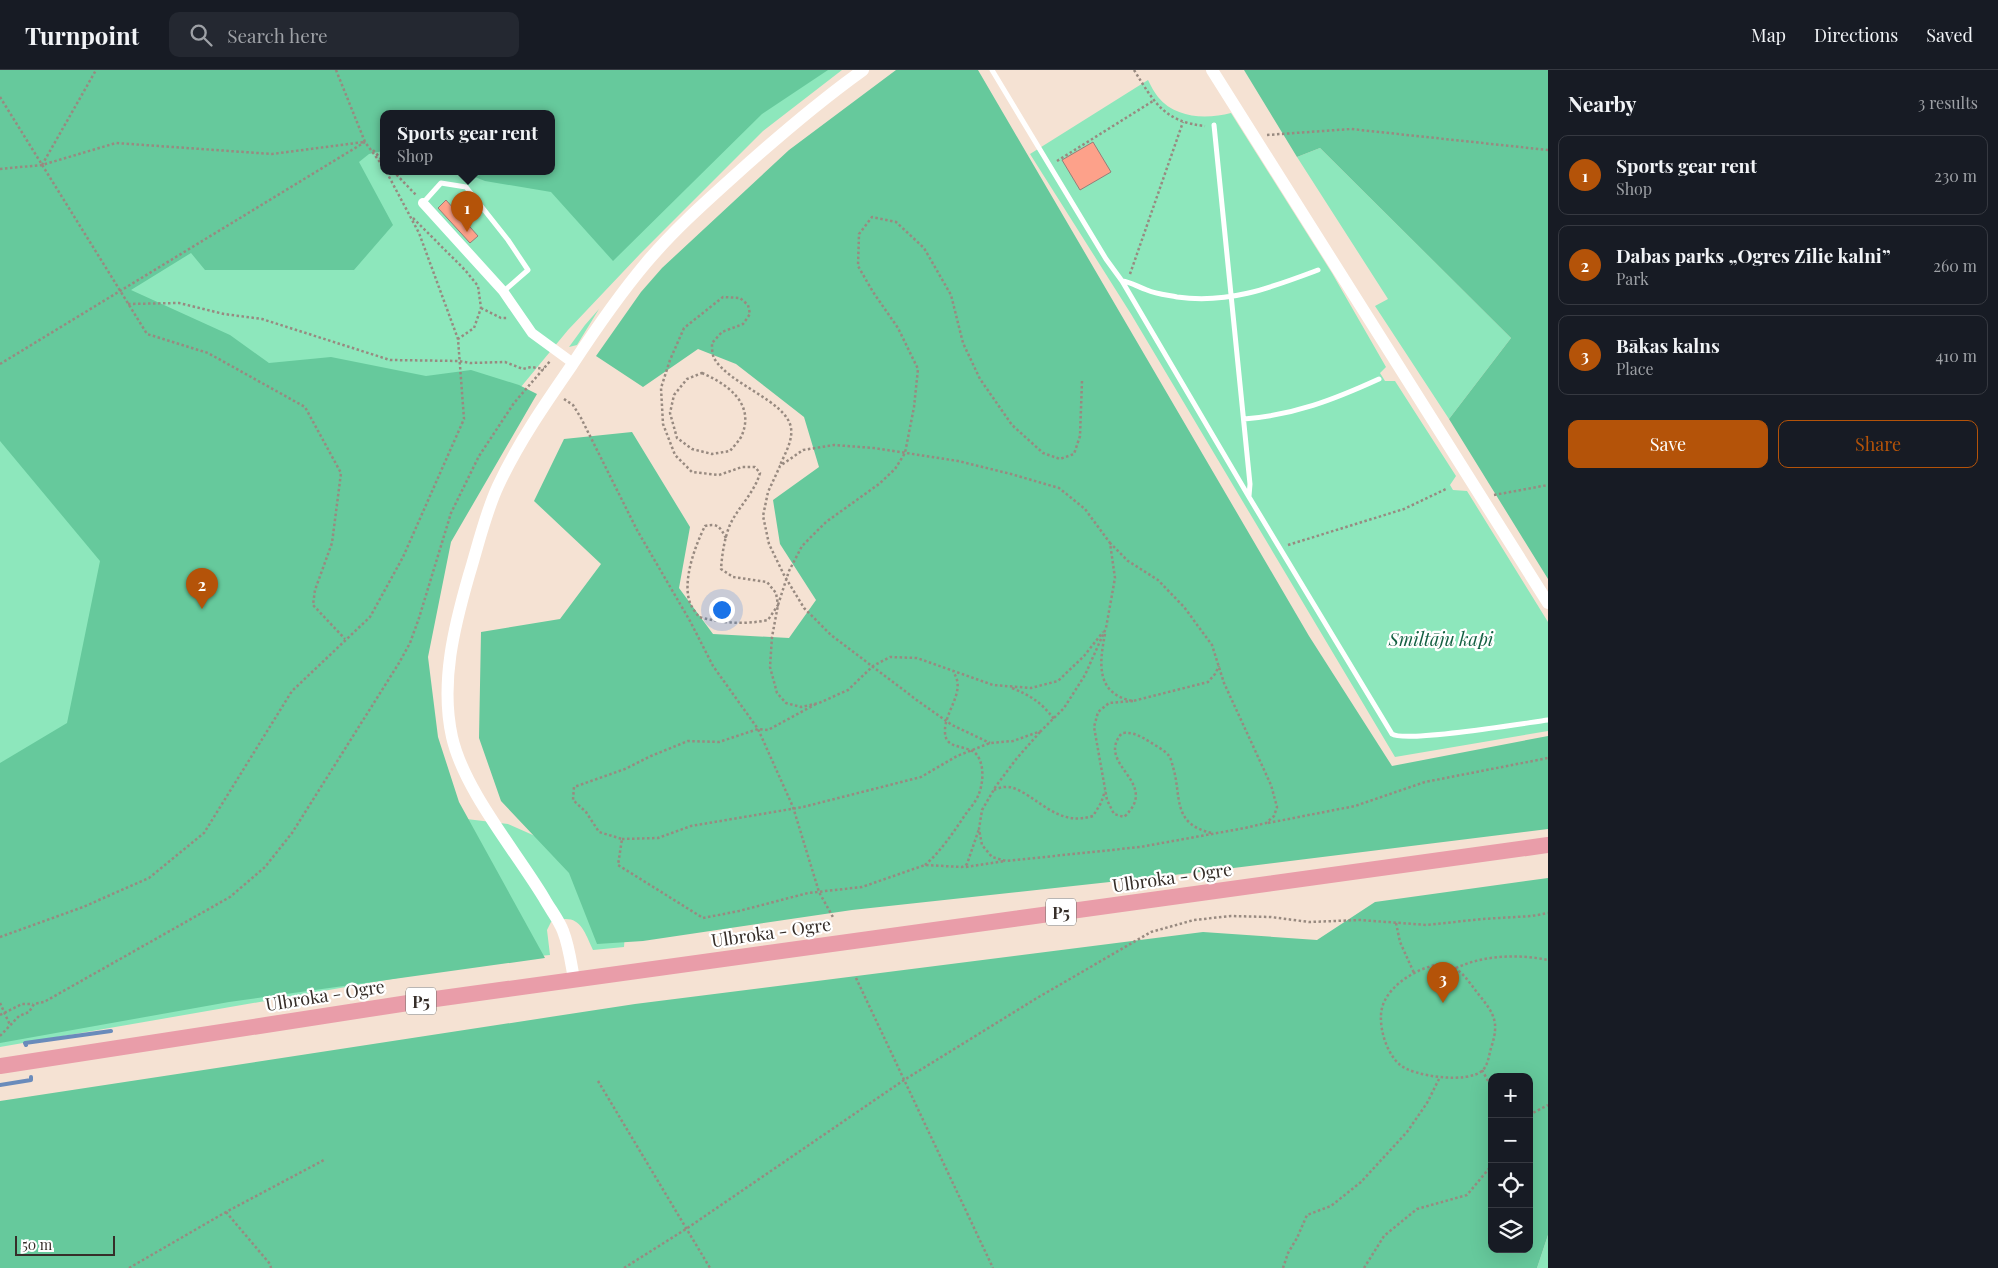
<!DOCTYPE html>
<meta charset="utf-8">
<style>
body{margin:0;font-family:"Playfair Display",serif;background:#242831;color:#f1f3f6}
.controls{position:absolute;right:15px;bottom:15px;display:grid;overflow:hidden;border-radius:10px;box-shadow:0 5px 20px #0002}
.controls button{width:45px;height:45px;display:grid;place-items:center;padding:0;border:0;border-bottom:1px solid #363941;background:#171b24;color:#f1f3f6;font:25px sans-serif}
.scale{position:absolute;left:15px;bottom:12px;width:100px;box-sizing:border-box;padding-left:5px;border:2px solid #362e29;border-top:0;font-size:14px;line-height:18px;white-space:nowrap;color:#362e29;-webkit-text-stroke:4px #fff;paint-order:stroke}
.you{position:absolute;left:721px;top:539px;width:18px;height:18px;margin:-12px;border:4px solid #fff;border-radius:50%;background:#1a73e8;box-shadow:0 0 0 8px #1a73e833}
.badge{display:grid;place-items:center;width:32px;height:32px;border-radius:50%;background:#b45309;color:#fff;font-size:16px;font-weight:700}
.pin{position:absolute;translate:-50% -41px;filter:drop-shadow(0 1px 2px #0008)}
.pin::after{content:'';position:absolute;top:26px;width:18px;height:15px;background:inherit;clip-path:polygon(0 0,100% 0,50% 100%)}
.popup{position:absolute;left:380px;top:40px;width:175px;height:65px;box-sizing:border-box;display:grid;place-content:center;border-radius:10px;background:#171b24;filter:drop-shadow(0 1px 4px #0005);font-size:16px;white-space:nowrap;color:#9ea1a6}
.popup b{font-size:19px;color:#f1f3f6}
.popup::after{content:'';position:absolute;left:50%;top:100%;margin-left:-10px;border:10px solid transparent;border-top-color:#171b24}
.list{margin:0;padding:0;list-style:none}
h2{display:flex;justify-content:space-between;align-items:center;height:65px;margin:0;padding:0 20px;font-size:21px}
h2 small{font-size:16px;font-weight:400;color:#9ea1a6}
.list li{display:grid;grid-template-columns:32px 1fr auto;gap:15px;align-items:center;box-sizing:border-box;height:80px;margin:0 10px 10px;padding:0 10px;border:1px solid #363941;border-radius:10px}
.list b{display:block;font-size:19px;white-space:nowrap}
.list p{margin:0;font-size:16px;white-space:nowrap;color:#9ea1a6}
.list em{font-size:16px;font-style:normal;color:#9ea1a6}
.actions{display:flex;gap:10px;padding:15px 20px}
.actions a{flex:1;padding:11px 0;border:1px solid #b45309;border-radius:10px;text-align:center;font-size:18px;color:#b45309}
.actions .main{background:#b45309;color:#fff}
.icon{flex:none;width:28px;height:28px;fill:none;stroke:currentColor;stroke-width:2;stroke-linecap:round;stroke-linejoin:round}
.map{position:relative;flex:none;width:1548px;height:1198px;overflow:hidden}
header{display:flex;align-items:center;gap:30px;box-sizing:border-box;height:70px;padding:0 25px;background:#171b24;border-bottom:1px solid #363941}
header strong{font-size:24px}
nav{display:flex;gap:28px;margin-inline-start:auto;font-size:18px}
.search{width:350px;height:45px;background:#242831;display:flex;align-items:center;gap:12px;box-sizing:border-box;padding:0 18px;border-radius:10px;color:#9ea1a6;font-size:19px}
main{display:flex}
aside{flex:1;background:#171b24}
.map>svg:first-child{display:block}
.green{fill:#8de7bc;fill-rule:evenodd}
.forest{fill:#66c99c;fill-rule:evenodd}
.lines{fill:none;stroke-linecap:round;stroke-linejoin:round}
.stream{stroke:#6a8bbb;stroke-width:4}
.building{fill:#fda18a;stroke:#957e78}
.path{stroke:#988a80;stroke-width:2.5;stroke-dasharray:2.5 2.5;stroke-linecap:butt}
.service{stroke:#fff;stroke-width:5}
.minor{stroke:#fff;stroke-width:10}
.tertiary{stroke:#fff;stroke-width:12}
.primary{stroke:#e99da9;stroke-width:16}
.labels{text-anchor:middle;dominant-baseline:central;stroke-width:4.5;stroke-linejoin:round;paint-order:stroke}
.shield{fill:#fff;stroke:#726d69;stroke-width:1}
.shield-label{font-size:16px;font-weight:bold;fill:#362e29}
.park-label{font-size:18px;font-style:italic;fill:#135f42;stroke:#fff}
.street-label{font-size:18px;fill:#362e29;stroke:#fff}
</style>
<header>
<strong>Turnpoint</strong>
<div class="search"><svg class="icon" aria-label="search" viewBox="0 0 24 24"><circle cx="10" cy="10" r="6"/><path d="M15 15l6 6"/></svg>Search here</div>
<nav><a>Map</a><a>Directions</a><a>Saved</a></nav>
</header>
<main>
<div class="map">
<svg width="1548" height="1198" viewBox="0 0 1548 1198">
<rect width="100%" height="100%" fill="#f5e2d3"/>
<!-- green -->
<path class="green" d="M 0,0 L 842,0 L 763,61 L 640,184 L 568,260 L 511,329 L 369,621 L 450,747 L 508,754 L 560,777 L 626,850 L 624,877 L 593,880 C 583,858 579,842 551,852 L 547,860 L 550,885 L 507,889 L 0,977 ZM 383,43 L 551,43 L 551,101 L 383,101 Z
M 1148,10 C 1151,16 1154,22 1158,27 C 1176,49 1207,49 1231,43 L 1332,203 L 1386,297 L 1380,303 L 1385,311 L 1395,311 L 1456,406 L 1450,415 L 1453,420 L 1467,421 L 1548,552 L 1548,661 L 1395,687 L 1131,244 L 1030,84 Z
M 1320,78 L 1511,268 L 1449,349 L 1375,236 L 1388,229 L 1297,87 Z
M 599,239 L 577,275 L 569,277 L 585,255 Z
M 1548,1165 L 1548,1198 L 1537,1198 Z"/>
<!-- forest -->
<path class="forest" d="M 0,0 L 828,0 L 762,44 L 613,191 L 551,122 L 485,111 L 460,101 L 551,101 L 551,43 L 383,43 L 383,81 L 369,84 L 359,92 L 393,155 L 354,200 L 205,200 L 191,183 L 131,220 L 230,265 L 269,293 L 331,287 L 426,306 L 471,300 L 519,315 L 537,324 L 451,472 L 428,587 L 438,667 L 459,732 L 545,888 L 229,932 L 0,973 L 0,693 L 67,653 L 100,491 L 0,371 Z
M 896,0 L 978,0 L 1309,566 L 1392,696 L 1548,666 L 1548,759 L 1201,802 L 852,840 L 643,871 L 597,874 L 569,803 L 501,731 L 479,668 L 481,562 L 560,549 L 601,494 L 534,431 L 564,369 L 632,362 L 690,457 L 679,518 L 713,564 L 789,568 L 816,530 L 780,474 L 773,430 L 819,397 L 804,347 L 736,294 L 698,279 L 643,317 L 596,286 L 641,222 L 662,198 L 789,80 Z
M 1244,0 L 1548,0 L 1548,509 L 1449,349 L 1511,268 L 1320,78 L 1297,87 Z
M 1548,808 L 1548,1165 L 1537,1198 L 0,1198 L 0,1031 L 635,934 L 1203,862 L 1317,870 L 1375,832 ZM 1492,1007 L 1529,1007 L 1529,1179 L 1492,1179 Z"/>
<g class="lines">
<!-- stream -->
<path class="stream" d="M 26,975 L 25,973 L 111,961
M 0,1015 L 31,1010 L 31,1007"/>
</g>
<!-- building -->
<path class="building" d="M 1093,72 L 1111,102 L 1080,120 L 1062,90 Z
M 446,130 L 478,166 L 470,173 L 438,138 Z"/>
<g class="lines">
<!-- path -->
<path class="path" d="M 336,0 L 365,72 L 383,96
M 1134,0 C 1154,32 1164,52 1205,56
M 0,27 L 147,264 L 208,283 L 305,337 L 341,403 L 332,473 L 315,520 L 313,535 L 345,569
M 1267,65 L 1351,59 L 1548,80
M 373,80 L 383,91
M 1057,91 L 1153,31
M 42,95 L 96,0
M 0,99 L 42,95 L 116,73 L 272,84 L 364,72
M 393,101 L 416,125
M 413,148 L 465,200 L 478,216 L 481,238 L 474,258 L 458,269
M 1130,204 L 1183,52
M 128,234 L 179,233 L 224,244 L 262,249 L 390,290 L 459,291 L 470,293 L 505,292 L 523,299 L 531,297 L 544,299
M 481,238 L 501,248 L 507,248
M 0,294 L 365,72
M 702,303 C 727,314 755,333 742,365 C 740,370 734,376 730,381 L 712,384 L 692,379 L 677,368 L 670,343 L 674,325 L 687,309 Z
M 1082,311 L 1080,366 L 1074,384 L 1060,389 L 1043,383 L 1012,355 L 980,309 L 963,273 L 951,225 L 924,178 L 896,152 L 872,147 L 859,164 L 858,196 L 873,222 L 898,258 L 918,299 L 914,337 L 905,383 L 895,399 L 879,414 L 826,452 L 802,476 L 789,501 L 778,535 L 772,567 L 770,597 L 777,623 L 786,633 L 801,637 L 819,633 L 848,620 L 873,596 L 890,587 L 917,588 L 993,615 L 1031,618 L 1058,611 L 1084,586 L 1103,562
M 564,329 L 573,335 L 581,348 L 637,460 L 690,551 L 713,596 L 758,659 L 793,737 L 819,822 L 834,849
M 1494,425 L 1548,415
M 726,468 C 720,457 718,453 705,456 C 695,476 682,511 690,533 C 692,538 696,543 699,547 C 722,553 744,555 768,550 L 778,535 L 776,523 L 767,512 L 733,507 L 721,499 C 722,485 724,471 729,457 C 737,438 754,424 760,403 L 755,397 L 742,397 L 719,405 L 692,402 L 675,385 L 663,354 L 661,318 L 670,290 L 684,258 L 723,227 L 740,228 L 748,235 L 750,244 L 743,254 L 722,262 L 712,273 C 712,278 712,284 714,288 C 728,314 787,331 791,358 C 793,370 785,384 780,395
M 1288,475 L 1404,439 L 1446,419
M 1105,564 C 1099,594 1096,624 1133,631 L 1208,612 L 1215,604 L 1219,596
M 1012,618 C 1031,626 1041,632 1054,649
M 1133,631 L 1109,633 L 1098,642 L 1094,657 L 1107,730 L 1114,744 L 1124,747 C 1162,712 1094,695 1122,663 C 1134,662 1140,666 1150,672 C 1156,676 1166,681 1169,686 C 1171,688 1172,694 1173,697 C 1182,726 1171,754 1212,763
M 816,634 L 768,660 L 758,659 L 719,672 L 688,671 L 651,686 L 625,699 L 574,717 L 573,730 L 586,742 L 599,762 L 622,769 L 618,795 L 703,848 L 739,841 L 808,823 L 862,817 L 925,795 L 962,797 L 967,794 L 979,759
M 1040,662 L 1017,688 L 996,716 L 982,740 L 979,759 L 982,775 L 992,787 L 1006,791 L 1140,777 L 1245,758 L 1266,753 L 1274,746 L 1277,737 L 1271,715 L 1224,613 L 1212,575 L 1184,537 L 1158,510 L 1128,491 L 1110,473
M 994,720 C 997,719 1001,717 1005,717 C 1012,716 1018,720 1024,723 C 1047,737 1063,755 1093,746 L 1101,733 L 1105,721
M 1268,753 L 1355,736 L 1425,712 L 1548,688
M 622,769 L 658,768 L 691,756 L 803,737 L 921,707 L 957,686 L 990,673 L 1013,671 L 1041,661 L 1064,638 L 1085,605 L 1106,558 L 1115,508 L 1110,473 L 1085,439 L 1059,418 L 1011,404 L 958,391 L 874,378 L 834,375 L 803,380 L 780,396 L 768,422 L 763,446 L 769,474 L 784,505 L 804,538 L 831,565 L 918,631 L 952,655 L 990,673
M 925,795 C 941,781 953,763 965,745 C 969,739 975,733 978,726 C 983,715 985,696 977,685 C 968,673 944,682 945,660 C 945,641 967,620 953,602
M 966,797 L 1005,791
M 1396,853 L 1400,872 L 1414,903
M 0,867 L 83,837 L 149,808 L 204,763 L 292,621 L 370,547 L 403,487 L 464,349 L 458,269 L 419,163 L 386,101
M 1440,894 C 1461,895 1468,912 1480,926 C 1494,944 1499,952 1492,975 C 1489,983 1489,993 1483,1000 C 1469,1014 1413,1007 1399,994 C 1387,983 1380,961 1381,945 C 1382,918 1416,898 1440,894 Z
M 1456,898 C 1484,885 1518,884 1548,890
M 856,908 L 993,1198
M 0,933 L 10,955
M 0,945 L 22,934 L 33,934
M 0,966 L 19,946 L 29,942 L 34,934 L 44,932 L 230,827 L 265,797 L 292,763 L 399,593 L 410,573 L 419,548 L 451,443 L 479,386 L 514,333 L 551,290
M 1482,1000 L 1492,1018
M 598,1011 L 710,1198
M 1529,1045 L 1548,1035
M 226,1142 L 270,1194 L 271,1198
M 129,1198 L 226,1142 L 324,1090
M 624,1198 L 686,1159 L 904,1010 L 1037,928 L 1151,862 L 1194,850 L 1231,846 L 1271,847 L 1309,852 L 1360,850 L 1427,855 L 1482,849 L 1532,846 L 1548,843
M 1283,1198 L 1288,1183 L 1297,1168 L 1307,1145 L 1331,1136 L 1361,1112 L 1407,1062 L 1427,1033 L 1440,1007
M 1364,1198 L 1384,1166 L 1417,1139 L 1467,1125 L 1492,1095"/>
<!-- service -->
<path class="service" d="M 992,0 L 1106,189 L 1122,211 C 1131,212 1138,217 1147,220 C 1156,224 1167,225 1177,227 C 1229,234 1270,218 1318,200
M 1214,55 L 1250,414 L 1249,426
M 423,133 L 441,113 L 466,117 L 508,170 L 528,200 L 504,221
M 1122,211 L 1249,427 L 1392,664 C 1405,673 1525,653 1548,650
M 1244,349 C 1294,345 1333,330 1379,309"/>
<!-- minor -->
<path class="minor" d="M 423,133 L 503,221 L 532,263 L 573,293"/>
<!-- tertiary -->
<path class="tertiary" d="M 1212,0 L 1548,533
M 574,909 C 571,893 569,876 563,861 C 559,850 550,839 544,828 C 515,780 464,720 452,667 C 440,613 454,557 469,505 C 478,476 485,444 498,416 C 518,373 545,334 572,295 C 595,260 619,225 646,193 C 672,162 702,135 732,108 C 774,70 817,33 863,0"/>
<!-- primary -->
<path class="primary" d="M 0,996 L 421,931 L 1548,775"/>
</g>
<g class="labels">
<!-- shield labels -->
<g class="shield">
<rect x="1046" y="828.5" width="30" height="27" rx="4"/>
<rect x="406" y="917.5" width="30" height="27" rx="4"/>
</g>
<g class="shield-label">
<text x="1061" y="842">P5</text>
<text x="421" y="931">P5</text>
</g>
<!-- park labels -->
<g class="park-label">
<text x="1441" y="569">Smiltāju kapi</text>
</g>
<!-- street labels -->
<g class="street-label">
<text transform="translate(1172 807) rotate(-8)">Ulbroka - Ogre</text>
<text transform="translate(771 862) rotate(-8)">Ulbroka - Ogre</text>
<text transform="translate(325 925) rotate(-9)">Ulbroka - Ogre</text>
</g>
</g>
</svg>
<div class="controls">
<button>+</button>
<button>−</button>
<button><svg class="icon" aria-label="locate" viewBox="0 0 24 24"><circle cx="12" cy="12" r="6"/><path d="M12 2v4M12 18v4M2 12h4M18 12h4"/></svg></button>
<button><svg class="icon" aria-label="layers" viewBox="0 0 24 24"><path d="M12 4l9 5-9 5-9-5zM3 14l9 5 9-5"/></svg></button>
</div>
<div class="scale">50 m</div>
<div class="you"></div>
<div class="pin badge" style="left:467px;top:162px">1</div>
<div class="popup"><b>Sports gear rent</b>Shop</div>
<div class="pin badge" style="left:202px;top:539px">2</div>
<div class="pin badge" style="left:1443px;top:933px">3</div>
</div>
<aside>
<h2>Nearby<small>3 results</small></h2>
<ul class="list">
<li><span class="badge">1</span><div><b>Sports gear rent</b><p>Shop</p></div><em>230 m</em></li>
<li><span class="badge">2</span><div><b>Dabas parks „Ogres Zilie kalni”</b><p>Park</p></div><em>260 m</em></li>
<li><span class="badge">3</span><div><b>Bākas kalns</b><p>Place</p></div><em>410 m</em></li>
</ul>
<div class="actions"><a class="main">Save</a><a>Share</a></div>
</aside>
</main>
